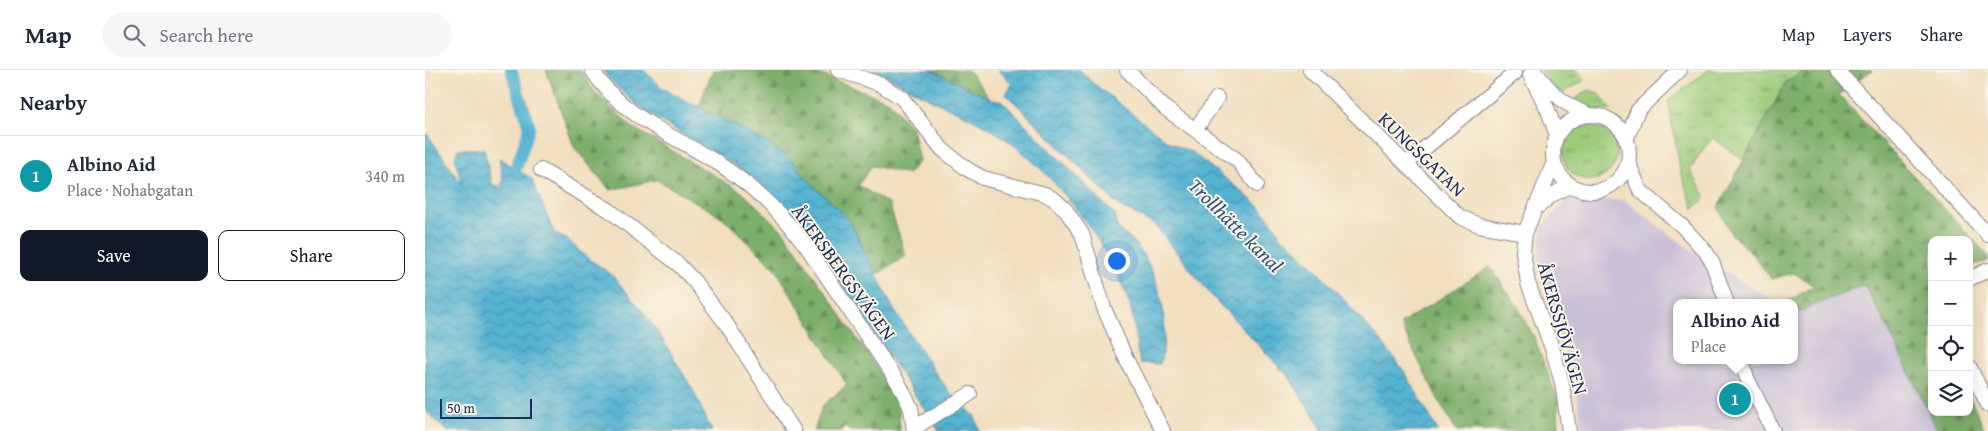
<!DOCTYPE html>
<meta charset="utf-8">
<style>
body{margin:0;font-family:"Gentium Book Plus",serif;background:#f6f6f7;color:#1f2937}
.controls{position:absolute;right:15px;bottom:15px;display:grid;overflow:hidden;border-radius:10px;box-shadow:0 5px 20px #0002}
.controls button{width:45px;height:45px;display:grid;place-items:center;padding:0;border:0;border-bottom:1px solid #e0e1e3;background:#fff;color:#1f2937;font:25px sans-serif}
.scale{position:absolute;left:15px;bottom:12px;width:92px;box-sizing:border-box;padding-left:5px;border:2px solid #1b2f5e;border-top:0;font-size:14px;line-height:18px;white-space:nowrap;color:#1b2f5e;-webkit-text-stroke:4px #fcf5e5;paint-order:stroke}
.you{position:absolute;left:691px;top:190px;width:18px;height:18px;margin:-12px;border:4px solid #fff;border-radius:50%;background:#1a73e8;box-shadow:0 0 0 8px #1a73e833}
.badge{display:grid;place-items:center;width:32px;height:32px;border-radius:50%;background:#111827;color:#fff;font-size:16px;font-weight:700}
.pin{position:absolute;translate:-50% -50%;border:2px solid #fff;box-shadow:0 1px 5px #0006}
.popup{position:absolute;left:1248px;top:229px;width:125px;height:65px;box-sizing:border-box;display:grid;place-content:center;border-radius:10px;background:#fff;filter:drop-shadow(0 1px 4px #0005);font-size:16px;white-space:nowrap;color:#747a83}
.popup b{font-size:19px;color:#1f2937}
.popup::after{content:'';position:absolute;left:50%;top:100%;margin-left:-10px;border:10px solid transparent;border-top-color:#fff}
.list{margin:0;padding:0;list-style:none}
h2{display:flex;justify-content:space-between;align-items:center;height:65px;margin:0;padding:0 20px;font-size:21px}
h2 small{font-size:16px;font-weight:400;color:#747a83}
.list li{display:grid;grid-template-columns:32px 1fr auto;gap:15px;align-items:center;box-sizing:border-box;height:80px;padding:0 20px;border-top:1px solid #e0e1e3}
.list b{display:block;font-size:19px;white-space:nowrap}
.list p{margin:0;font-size:16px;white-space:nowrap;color:#747a83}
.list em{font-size:16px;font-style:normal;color:#747a83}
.actions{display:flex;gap:10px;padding:15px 20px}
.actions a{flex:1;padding:11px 0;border:1px solid #111827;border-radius:10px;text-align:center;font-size:18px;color:#111827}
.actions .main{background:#111827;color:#fff}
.icon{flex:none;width:28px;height:28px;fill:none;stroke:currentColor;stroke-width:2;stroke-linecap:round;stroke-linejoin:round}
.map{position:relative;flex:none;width:1563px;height:361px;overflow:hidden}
header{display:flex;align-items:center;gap:30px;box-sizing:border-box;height:70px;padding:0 25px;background:#fff;border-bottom:1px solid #e0e1e3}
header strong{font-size:24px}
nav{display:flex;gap:28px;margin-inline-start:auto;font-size:18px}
.search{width:350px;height:45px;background:#f6f6f7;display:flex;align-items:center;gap:12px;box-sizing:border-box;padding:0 18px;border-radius:28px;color:#747a83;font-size:19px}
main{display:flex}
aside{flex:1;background:#fff}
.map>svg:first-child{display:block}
.industrial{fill:#c9bfd7}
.grass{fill:url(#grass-tufts);stroke:#5c7d6c}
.forest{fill:url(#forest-firs);stroke:#4c6f64}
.water{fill:url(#water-waves);stroke:#387198}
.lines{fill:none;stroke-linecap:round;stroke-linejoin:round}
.canal{stroke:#54b3d2;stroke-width:12}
.minor-casing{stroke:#86868e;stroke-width:16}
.minor{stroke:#fff;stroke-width:14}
.labels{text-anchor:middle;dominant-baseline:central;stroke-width:4;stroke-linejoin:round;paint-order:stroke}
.street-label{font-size:19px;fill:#1b2f5e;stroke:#fcf5e5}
.water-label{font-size:20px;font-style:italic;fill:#2c5781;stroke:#fcf5e5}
</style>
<header>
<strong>Map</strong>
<div class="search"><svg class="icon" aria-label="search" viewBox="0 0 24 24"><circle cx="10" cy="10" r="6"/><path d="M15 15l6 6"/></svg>Search here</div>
<nav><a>Map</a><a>Layers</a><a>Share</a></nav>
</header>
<main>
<aside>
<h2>Nearby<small></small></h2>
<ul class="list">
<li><span class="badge" style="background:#0f9aa8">1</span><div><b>Albino Aid</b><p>Place · Nohabgatan</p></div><em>340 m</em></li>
</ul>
<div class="actions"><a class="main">Save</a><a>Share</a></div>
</aside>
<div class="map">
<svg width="1563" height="361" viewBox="0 0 1563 361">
<defs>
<pattern id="grass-tufts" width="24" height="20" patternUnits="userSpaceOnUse" patternTransform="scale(1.25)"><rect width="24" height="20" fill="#9ccb7a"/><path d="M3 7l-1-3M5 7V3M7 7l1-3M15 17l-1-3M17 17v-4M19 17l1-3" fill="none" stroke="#7ea567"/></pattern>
<pattern id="forest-firs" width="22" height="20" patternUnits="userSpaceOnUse" patternTransform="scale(1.25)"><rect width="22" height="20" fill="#7daf6a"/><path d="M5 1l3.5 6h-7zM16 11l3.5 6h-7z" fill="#668f5a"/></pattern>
<pattern id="water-waves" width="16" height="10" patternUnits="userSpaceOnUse" patternTransform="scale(1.25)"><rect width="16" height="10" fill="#54b3d2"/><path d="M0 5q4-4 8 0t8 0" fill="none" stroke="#4592ae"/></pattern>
</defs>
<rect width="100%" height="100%" fill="#fcf5e5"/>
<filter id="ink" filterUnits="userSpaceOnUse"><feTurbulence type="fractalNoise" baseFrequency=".02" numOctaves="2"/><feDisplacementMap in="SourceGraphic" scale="10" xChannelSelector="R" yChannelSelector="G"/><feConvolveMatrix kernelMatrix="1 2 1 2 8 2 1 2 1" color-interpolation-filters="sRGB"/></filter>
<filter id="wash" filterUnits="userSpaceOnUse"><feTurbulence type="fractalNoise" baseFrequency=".0096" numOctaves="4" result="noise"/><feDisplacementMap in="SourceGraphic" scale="20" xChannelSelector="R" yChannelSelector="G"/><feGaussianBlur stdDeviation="1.12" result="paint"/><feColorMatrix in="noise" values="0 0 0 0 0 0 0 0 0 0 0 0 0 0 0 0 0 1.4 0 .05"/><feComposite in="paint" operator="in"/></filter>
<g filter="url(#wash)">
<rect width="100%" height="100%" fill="#f1debe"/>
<!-- industrial -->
<path class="industrial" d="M 1199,130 L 1275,187 L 1353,233 L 1251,233 L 1251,290 L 1369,290 L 1369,242 L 1371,243 L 1439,215 L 1460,253 L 1513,361 L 1158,361 L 1148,305 L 1113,192 L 1117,156 L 1142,131 Z"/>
<!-- grass -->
<path class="grass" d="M 1115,0 L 1152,0 L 1160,10 L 1135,25 Z
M 1283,0 L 1381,0 L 1361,12 L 1319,90 L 1288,68 L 1278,79 L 1265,100 L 1281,127 L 1269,139 L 1256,104 L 1243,31 Z
M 1164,20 L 1173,23 L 1186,39 C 1172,41 1158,41 1146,32 Z
M1138 83a27 27 0 1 1 54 0a27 27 0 1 1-54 0Z"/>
<!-- forest -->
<path class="forest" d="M 121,0 L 155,0 L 170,22 L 207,57 L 317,122 L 359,162 L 461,311 L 474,338 L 475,361 L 425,361 L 419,356 L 417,361 L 389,361 L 397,336 L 422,315 L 350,198 L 297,147 L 232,110 L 185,120 L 149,77 Z
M 288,0 L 384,0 L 464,31 L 487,58 L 494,91 L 483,104 L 447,96 L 433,115 L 464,134 L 481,186 L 451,205 L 424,150 L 380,107 L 365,88 L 273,38 Z
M 506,0 L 543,0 L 566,29 Z
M 1381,0 L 1447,0 L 1414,25 L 1563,186 L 1563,191 L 1544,196 L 1544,170 L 1507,170 L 1507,342 L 1544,342 L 1544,325 L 1560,361 L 1513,361 L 1460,253 L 1439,215 L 1371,243 L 1369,242 L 1369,233 L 1360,233 L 1389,216 L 1369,203 L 1346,209 L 1330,187 L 1307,165 L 1293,137 L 1361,12 Z
M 1065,197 L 1093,237 L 1109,267 L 1133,330 L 1134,361 L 1032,361 L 1015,333 L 975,254 Z"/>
<!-- water -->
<path class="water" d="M 177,0 L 219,0 L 236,17 L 344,74 L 365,88 L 380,107 L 424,150 L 469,240 L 510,302 L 526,324 L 549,345 L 555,361 L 514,361 L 390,175 C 370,149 350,123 322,104 C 271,67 218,51 177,0 Z
M 447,0 L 506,0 L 566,29 L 576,30 L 690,145 C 689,159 700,164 709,172 C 712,175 715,181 718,185 C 738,216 745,257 735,294 L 715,293 C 710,273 711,253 704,233 C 683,170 623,94 566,59 C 547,47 525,39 505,29 C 485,19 467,8 447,0 Z
M 573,0 L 655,0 L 668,13 L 742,71 L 768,83 L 815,120 L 838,140 L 851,158 L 856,169 L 863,171 L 893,201 L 956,271 L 981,304 L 1013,361 L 898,361 L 864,307 L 786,225 L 730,155 L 708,143 L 697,139 L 581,24 L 587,14 Z
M 0,64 L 3,65 L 37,115 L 30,88 L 33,79 L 59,79 L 67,114 L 76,117 L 78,110 L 74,88 L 107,109 L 129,163 L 143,170 L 161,187 L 186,204 L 220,244 L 238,270 L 268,320 L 287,361 L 22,361 L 3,343 L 0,339 Z"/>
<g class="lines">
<!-- canal -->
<path class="canal" d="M 86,0 L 105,57 L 91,98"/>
</g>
</g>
<g filter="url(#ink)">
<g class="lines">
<!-- minor casing -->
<g class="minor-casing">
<path id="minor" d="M 167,0 C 197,48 252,66 297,96 C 331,118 358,145 382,177 L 474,314 L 486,338 L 489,361
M 413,0 L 455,14 L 477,28 L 517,79 L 542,99 L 558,108 L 620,124 L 630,130 L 640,139 L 657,164 L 679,238 L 702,291 L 738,361
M 702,0 L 741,39 L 812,90 L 832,115
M 885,0 L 1035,147 L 1054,155 L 1100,163
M 1109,0 C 1125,21 1139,36 1165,45
M 1412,0 L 1563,165
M 1105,5 L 1123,40 L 1132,66
M1128 83a38 38 0 1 1 76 0a38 38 0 1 1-76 0Z
M 770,60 L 792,28
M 1201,70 L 1213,40 L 1255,0
M 1129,92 L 1100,163 L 1098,182 L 1103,213 L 1128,281 L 1137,313 L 1144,361
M 1203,92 L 1215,120 L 1258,157 L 1281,182 L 1287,192 L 1302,233
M 981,94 L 1090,3
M 116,100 L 184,140 L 253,194 L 269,211 L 302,255 L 369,361
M 1114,136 L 1127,125 L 1146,115
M 1544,209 L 1563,200
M 1317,290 L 1322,308 L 1348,361
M 1544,296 L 1563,335
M 489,358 L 545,324"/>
</g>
<!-- minor -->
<use href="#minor" class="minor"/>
</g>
</g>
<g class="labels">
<!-- street labels -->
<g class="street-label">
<text transform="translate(997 84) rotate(44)">KUNGSGATAN</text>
<text transform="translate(419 202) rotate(54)">ÅKERSBERGSVÄGEN</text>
<text transform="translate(1138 258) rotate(74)">ÅKERSSJÖVÄGEN</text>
</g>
<!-- water labels -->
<g class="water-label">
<text transform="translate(811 155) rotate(45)">Trollhätte kanal</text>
</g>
</g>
</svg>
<div class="controls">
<button>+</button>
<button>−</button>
<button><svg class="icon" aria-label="locate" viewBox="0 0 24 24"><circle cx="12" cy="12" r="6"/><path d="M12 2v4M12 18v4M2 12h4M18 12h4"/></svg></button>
<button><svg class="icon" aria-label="layers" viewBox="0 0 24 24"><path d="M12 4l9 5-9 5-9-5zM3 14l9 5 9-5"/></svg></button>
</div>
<div class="scale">50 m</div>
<div class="you"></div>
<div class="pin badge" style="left:1310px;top:329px;background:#0f9aa8">1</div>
<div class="popup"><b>Albino Aid</b>Place</div>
</div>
</main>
